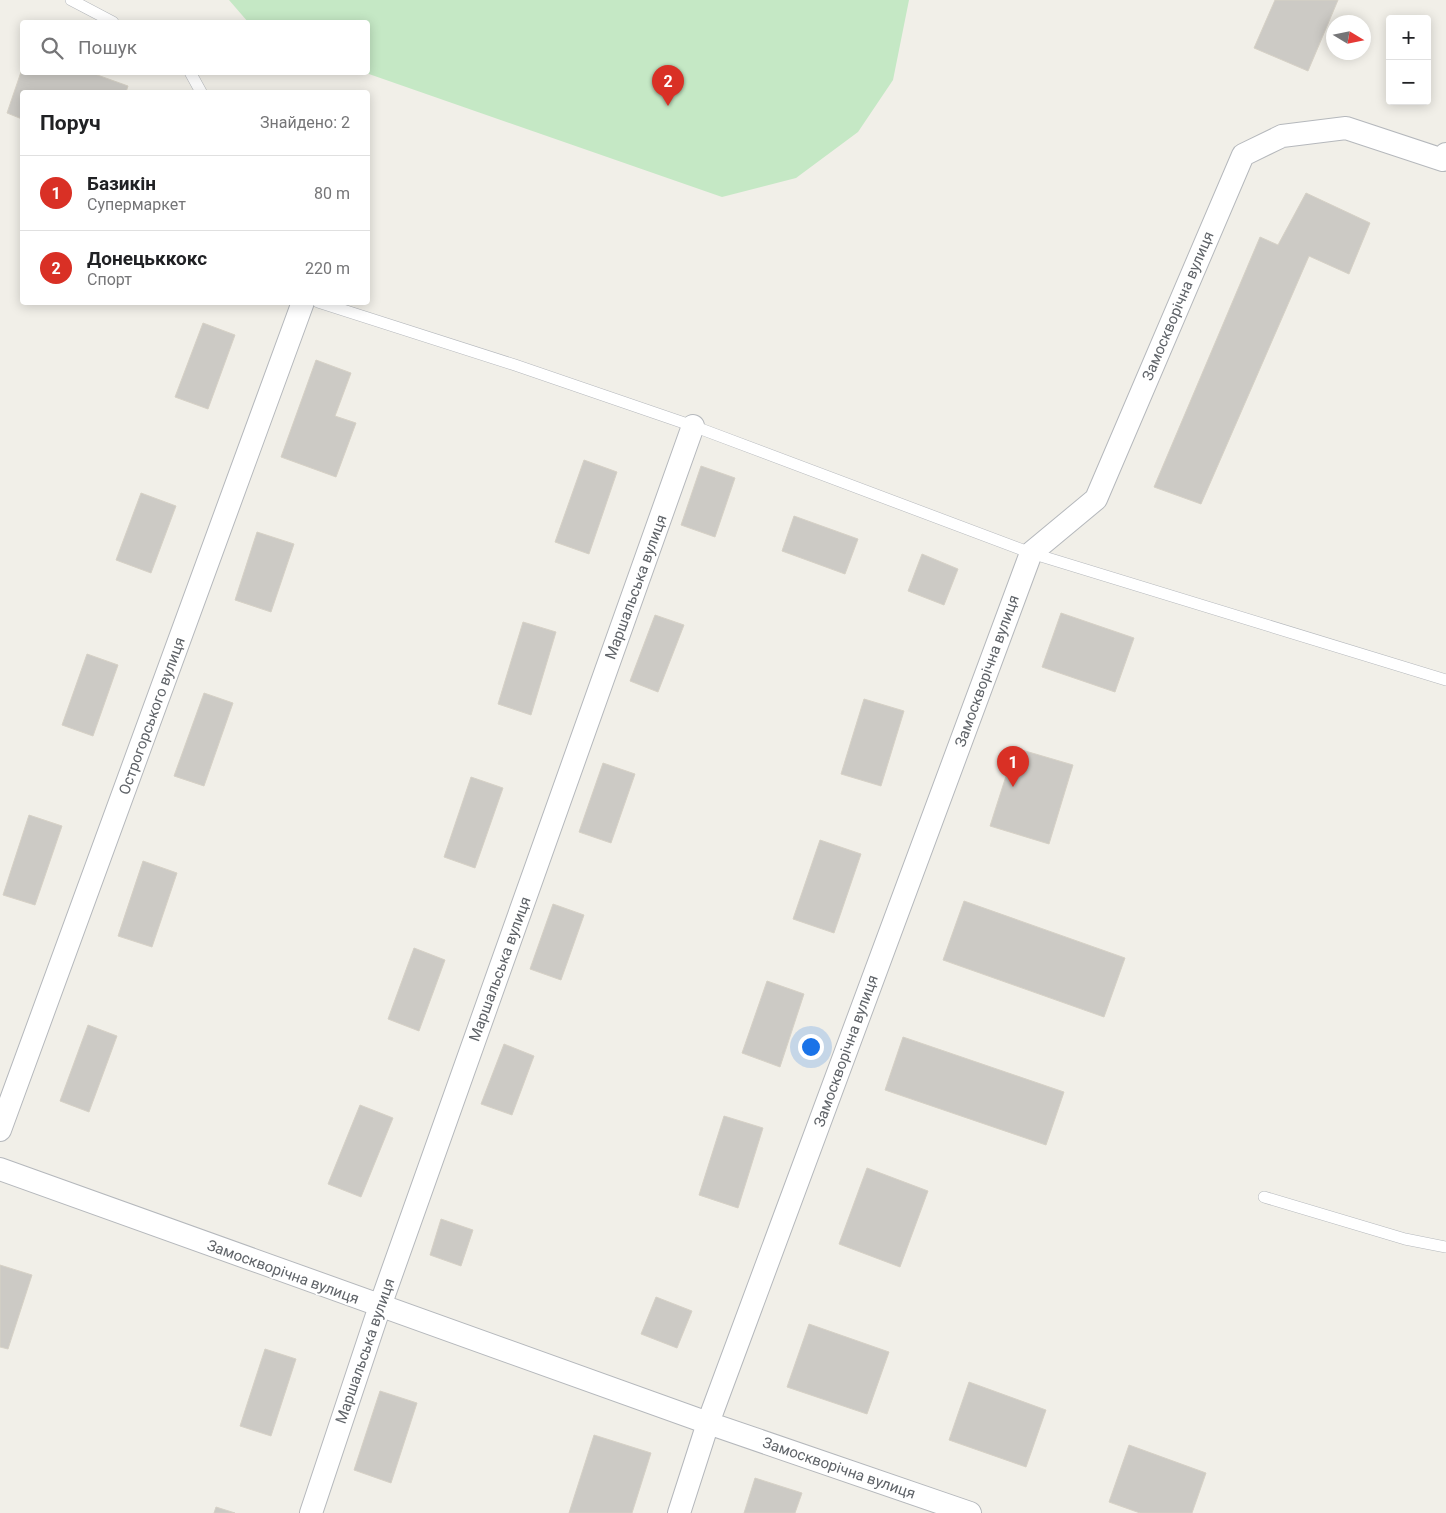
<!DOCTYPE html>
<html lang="uk">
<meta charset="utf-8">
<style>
body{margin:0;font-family:Roboto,sans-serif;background:#f6f6f6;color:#202124}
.controls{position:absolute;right:15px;top:15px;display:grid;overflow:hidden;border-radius:5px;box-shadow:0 2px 12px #0003}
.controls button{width:45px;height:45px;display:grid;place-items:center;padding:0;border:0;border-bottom:1px solid #e0e0e0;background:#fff;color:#202124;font:25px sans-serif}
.compass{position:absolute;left:1326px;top:15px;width:45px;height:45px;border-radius:50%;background:#fff;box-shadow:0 2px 12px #0003;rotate:100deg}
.you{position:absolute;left:810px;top:1046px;width:18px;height:18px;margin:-12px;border:4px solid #fff;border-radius:50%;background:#1a73e8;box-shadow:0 0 0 8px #1a73e833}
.badge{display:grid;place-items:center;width:32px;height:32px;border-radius:50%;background:#d93025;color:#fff;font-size:16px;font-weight:700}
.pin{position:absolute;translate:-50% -41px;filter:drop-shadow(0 1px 2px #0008)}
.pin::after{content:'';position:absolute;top:26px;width:18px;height:15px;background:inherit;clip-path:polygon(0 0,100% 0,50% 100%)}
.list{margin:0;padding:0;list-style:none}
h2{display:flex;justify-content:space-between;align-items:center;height:65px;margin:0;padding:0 20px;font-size:21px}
h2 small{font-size:16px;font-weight:400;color:#757577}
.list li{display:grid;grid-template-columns:32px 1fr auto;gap:15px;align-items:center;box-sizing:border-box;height:75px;padding:0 20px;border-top:1px solid #e0e0e0}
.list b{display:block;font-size:19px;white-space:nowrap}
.list p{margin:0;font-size:16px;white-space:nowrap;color:#757577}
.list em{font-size:16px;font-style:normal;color:#757577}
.icon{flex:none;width:28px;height:28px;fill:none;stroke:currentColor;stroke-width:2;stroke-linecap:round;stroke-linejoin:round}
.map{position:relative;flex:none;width:1446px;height:1513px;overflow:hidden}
.search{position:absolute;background:#fff;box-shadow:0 2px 12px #0003;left:20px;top:20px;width:350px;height:55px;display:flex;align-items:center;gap:12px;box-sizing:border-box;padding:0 18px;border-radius:5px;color:#757577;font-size:19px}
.panel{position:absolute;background:#fff;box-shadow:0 2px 12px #0003;left:20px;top:90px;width:350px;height:215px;border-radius:5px}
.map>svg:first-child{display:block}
.green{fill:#c5e8c5}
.building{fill:#cccac5;stroke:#d6d1c6}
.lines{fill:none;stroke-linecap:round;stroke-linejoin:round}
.lane-casing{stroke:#b5b8bc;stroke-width:12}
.street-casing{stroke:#b5b8bc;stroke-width:24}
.lane{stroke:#fff;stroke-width:11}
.street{stroke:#fff;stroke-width:22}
.labels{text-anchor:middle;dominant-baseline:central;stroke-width:4;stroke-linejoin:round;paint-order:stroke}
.street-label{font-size:15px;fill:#5f6368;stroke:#fff}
</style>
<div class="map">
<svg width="1446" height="1513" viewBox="0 0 1446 1513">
<rect width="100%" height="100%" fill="#f1efe8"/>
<!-- green -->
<path class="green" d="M 229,0 L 909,0 L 893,80 L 858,132 L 796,178 L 722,197 L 366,73 L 368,72 L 368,22 L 248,22 Z"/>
<!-- building -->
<path class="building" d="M 1275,0 L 1338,0 L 1308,71 L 1254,48 Z
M 22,69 L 22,72 L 89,72 L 128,86 L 126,92 L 22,92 L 22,119 L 7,113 Z
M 1306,193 L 1370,223 L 1349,274 L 1309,256 L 1201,504 L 1154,487 L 1260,237 L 1278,245 Z
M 203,323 L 235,335 L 208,409 L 175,397 Z
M 316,360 L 351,373 L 335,416 L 356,423 L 336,477 L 281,457 Z
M 584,460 L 617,472 L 589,554 L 555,542 Z
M 701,466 L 735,478 L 715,537 L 681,525 Z
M 141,493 L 176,506 L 151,573 L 116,560 Z
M 794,516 L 858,539 L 845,574 L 782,551 Z
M 257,532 L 294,544 L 271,612 L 235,600 Z
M 922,554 L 958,569 L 944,605 L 908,591 Z
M 1061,613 L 1134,638 L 1115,692 L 1042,667 Z
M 655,615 L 684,625 L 658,692 L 630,681 Z
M 523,622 L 556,632 L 531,715 L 498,704 Z
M 87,654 L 118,665 L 93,736 L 62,725 Z
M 204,693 L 233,703 L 204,786 L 174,776 Z
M 864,699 L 904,711 L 881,786 L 841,774 Z
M 1015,748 L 1073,765 L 1049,844 L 990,826 Z
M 603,763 L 635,774 L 611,843 L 579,832 Z
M 471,777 L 503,788 L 475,868 L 444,857 Z
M 29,815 L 62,826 L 35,905 L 3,895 Z
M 820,840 L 861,854 L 834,933 L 793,919 Z
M 143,861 L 177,873 L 152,947 L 118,936 Z
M 964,901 L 1125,958 L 1104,1017 L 943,960 Z
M 553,904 L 584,915 L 561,980 L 530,969 Z
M 414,948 L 445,960 L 419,1031 L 388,1019 Z
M 767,981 L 804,994 L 780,1067 L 742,1053 Z
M 88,1025 L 117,1036 L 89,1112 L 60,1101 Z
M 903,1037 L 1064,1092 L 1046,1145 L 885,1090 Z
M 504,1044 L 534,1056 L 512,1115 L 481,1104 Z
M 360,1105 L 393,1118 L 361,1197 L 328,1184 Z
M 724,1116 L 763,1128 L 738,1208 L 699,1195 Z
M 867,1168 L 928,1191 L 900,1267 L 839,1244 Z
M 441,1219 L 473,1230 L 461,1266 L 430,1255 Z
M 0,1265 L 32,1275 L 8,1349 L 0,1347 Z
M 656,1297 L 692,1311 L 677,1348 L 641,1334 Z
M 809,1324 L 889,1352 L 867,1414 L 787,1387 Z
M 265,1349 L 296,1359 L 271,1436 L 240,1426 Z
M 969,1382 L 1046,1410 L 1026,1467 L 949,1440 Z
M 380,1391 L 417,1403 L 391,1483 L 354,1470 Z
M 594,1435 L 651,1453 L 632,1513 L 569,1513 Z
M 1129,1445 L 1206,1473 L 1192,1513 L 1140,1513 L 1109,1502 Z
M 755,1478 L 802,1493 L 795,1513 L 744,1513 Z
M 216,1507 L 235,1513 L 214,1513 Z"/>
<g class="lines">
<!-- lane casing -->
<g class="lane-casing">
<path id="lane" d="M 71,0 L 113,22
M 190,72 L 201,92
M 318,302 L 515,365 L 693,426 L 1031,553 L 1446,680
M 1264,1197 L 1405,1239 L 1446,1247"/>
</g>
<!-- street casing -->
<g class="street-casing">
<path id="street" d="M 0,1130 L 303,302
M 0,1169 L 708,1423 L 970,1513
M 311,1513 L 380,1306 L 693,426
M 679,1513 L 708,1423 L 1031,553 L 1096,499 L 1243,155 L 1282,136 L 1346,128 L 1443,160 L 1446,154"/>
</g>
<!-- lane -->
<use href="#lane" class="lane"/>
<!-- street -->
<use href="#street" class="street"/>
</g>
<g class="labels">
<!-- street labels -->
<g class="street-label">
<text transform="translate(1178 306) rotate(-67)">Замоскворічна вулиця</text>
<text transform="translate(636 587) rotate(-70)">Маршальська вулиця</text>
<text transform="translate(987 671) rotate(-70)">Замоскворічна вулиця</text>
<text transform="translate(152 716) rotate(-70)">Острогорського вулиця</text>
<text transform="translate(500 969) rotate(-70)">Маршальська вулиця</text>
<text transform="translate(846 1051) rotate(-70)">Замоскворічна вулиця</text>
<text transform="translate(283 1272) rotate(20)">Замоскворічна вулиця</text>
<text transform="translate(365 1351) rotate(-71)">Маршальська вулиця</text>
<text transform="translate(839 1468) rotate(19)">Замоскворічна вулиця</text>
</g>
</g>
</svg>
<div class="controls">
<button>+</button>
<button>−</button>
</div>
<svg class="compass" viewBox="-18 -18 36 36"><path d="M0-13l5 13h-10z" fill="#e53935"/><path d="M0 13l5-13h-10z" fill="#757577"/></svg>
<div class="you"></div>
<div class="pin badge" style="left:1013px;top:787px">1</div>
<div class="pin badge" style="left:668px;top:106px">2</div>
<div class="search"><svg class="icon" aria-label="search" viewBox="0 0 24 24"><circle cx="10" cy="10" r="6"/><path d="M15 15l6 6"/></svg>Пошук</div>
<section class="panel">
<h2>Поруч<small>Знайдено: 2</small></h2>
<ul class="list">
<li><span class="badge">1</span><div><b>Базикін</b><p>Супермаркет</p></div><em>80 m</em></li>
<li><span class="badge">2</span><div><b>Донецьккокс</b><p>Спорт</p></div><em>220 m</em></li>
</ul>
</section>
</div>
